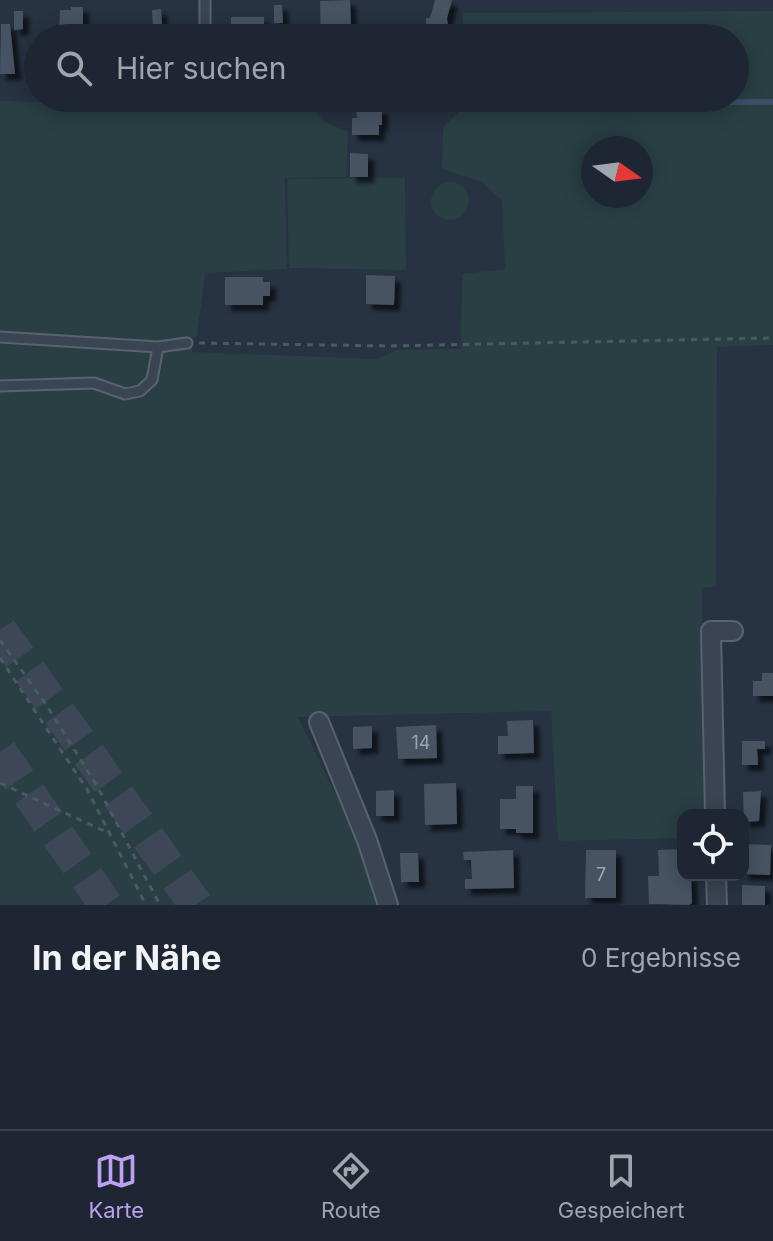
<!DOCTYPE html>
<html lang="de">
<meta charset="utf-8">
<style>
body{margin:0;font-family:Inter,sans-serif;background:#2a323e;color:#f1f3f6}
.controls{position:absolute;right:24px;bottom:24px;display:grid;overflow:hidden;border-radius:16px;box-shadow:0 4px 20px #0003}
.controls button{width:72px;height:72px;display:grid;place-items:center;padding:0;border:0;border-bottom:2px solid #3b434d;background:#1d2632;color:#f1f3f6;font:40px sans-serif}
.compass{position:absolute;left:581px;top:136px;width:72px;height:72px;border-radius:50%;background:#1d2632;box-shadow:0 4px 20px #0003;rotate:104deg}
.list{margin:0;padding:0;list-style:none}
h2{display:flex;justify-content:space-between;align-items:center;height:104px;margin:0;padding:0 32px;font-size:34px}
h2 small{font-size:26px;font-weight:400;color:#a0a5ac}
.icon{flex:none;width:44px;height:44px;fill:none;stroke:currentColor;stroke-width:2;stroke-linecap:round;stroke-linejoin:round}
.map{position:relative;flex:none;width:773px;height:905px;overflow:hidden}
.search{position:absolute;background:#1d2632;box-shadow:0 4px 20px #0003;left:24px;right:24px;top:24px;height:88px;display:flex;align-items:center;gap:20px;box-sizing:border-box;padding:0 28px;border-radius:44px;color:#a0a5ac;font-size:30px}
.sheet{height:224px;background:#1d2632}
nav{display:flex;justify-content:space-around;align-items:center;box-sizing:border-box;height:112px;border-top:2px solid #3b434d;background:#1d2632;font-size:22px;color:#a0a5ac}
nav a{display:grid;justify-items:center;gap:4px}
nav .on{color:#bca0f2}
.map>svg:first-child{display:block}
.green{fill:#293f43;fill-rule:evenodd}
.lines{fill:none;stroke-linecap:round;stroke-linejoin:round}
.stream{stroke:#3d4e6b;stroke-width:6}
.building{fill:#465264;filter:url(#shadow)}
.highway-tunnel{stroke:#3d4757;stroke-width:34;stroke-dasharray:34 17;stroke-linecap:butt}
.lane-casing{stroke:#59626f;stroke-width:13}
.street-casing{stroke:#59626f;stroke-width:22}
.path{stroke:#475c60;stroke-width:3;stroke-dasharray:6 6;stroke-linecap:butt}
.lane{stroke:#3b4452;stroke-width:9}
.street{stroke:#3b4452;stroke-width:18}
.labels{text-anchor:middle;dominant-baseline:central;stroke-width:7;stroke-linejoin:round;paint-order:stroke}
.number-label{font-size:18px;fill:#9ca4b2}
</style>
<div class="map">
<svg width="773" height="905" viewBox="0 0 773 905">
<defs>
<filter id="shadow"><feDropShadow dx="6" dy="6" stdDeviation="2" flood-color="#0009"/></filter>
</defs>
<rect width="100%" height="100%" fill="#273242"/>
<!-- green -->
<path class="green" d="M 773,11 L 773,345 L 717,347 L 716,587 L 702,588 L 706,815 L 683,815 L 683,838 L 558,841 L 551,711 L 298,717 L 358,840 L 379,905 L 0,905 L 0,101 L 312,107 L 323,121 L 348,132 L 346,177 L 285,178 L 287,269 L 205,273 L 197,337 L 193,338 L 192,352 L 377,359 L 397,350 L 461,349 L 462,274 L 505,269 L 502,201 L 482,182 L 442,169 L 443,127 L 463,108 L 463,98 L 735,98 L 735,38 L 463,38 L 463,13 ZM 593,148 L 641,148 L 641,196 L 593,196 Z
M 405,178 L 406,270 L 289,268 L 287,179 Z
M431 201a19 19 0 1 1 38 0a19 19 0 1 1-38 0Z"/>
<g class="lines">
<!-- stream -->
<path class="stream" d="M 461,102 L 773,102"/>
</g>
<!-- building -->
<path class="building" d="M 350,0 L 351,26 L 362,25 L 362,38 L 321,38 L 320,1 Z
M 435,0 L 452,0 L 447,18 L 449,38 L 426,38 L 426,18 L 430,18 Z
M 274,5 L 282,5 L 283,23 L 274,23 Z
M 71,7 L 83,7 L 83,28 L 71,28 L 70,32 L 59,32 L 60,10 L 71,10 Z
M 161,9 L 162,27 L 153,28 L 152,10 Z
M 14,11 L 23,11 L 23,29 L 14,30 Z
M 231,17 L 264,17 L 264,38 L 231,38 Z
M 1,24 L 10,24 L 15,74 L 0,74 Z
M 356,108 L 382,108 L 382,125 L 379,125 L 379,135 L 352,135 L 352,118 L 357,118 Z
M 350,153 L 368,154 L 368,177 L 350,177 Z
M 366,275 L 395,276 L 394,305 L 366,304 Z
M 225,277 L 263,277 L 263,282 L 270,282 L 270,296 L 263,296 L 263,305 L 225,305 Z
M 762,673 L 773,673 L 773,696 L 753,696 L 753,681 L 762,681 Z
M 533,720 L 534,753 L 498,754 L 498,736 L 508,736 L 507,721 Z
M 436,725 L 437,758 L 398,759 L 396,727 Z
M 372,726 L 372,748 L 353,749 L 353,727 Z
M 742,741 L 765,741 L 765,749 L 757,749 L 758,765 L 742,765 Z
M 456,783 L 457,824 L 425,825 L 424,784 Z
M 516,786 L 533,786 L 533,833 L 516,833 L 516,829 L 500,829 L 500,799 L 516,799 Z
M 394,790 L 394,816 L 376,816 L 376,791 Z
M 761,791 L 759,821 L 744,822 L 743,792 Z
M 743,844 L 771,845 L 770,875 L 743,874 Z
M 683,849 L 683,875 L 691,875 L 692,903 L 689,905 L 649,904 L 648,876 L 659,876 L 658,850 Z
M 513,850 L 514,888 L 465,889 L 465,879 L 472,879 L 471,860 L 464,860 L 463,852 Z
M 586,850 L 616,850 L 616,898 L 585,898 Z
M 400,853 L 418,853 L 419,882 L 401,882 Z
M 742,885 L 765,886 L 765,905 L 742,905 Z"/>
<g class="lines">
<!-- highway-tunnel -->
<path class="highway-tunnel" d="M 0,630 L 196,905
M 0,752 L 106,905"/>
<!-- lane casing -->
<g class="lane-casing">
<path id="lane" d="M 205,0 L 205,38
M 213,98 L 270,98
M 0,337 L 158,347 L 187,343
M 0,386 L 94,383 L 125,394 L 140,391 L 152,380 L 158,347"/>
</g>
<!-- street casing -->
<g class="street-casing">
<path id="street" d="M 319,722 L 367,840 L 388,905
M 715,815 L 711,631 L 733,631
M 716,875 L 717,905"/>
</g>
<!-- path -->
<path class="path" d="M 199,343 L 389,346 L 773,338
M 0,640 L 47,706 L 97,786 L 160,905
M 0,658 L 88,791 L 146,905
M 0,783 L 109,833"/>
<!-- lane -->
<use href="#lane" class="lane"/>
<!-- street -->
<use href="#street" class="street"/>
</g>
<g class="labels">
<!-- number labels -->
<g class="number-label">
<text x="421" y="742">14</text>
<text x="601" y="874">7</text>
</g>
</g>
</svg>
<div class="controls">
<button><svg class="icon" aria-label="locate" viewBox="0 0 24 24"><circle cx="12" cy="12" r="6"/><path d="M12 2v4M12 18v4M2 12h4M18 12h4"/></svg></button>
</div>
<svg class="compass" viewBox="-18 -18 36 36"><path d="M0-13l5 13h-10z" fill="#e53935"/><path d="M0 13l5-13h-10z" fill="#a0a5ac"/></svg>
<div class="search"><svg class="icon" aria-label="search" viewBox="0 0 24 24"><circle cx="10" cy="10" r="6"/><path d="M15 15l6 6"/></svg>Hier suchen</div>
</div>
<section class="sheet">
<h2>In der Nähe<small>0 Ergebnisse</small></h2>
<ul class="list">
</ul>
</section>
<nav>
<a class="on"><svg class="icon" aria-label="map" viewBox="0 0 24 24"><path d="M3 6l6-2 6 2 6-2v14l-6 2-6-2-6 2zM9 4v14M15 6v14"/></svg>Karte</a>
<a><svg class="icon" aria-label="directions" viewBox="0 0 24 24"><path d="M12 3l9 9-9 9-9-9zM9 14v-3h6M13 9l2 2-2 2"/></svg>Route</a>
<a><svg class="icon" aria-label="saved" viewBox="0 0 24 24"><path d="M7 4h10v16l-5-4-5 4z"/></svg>Gespeichert</a>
</nav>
